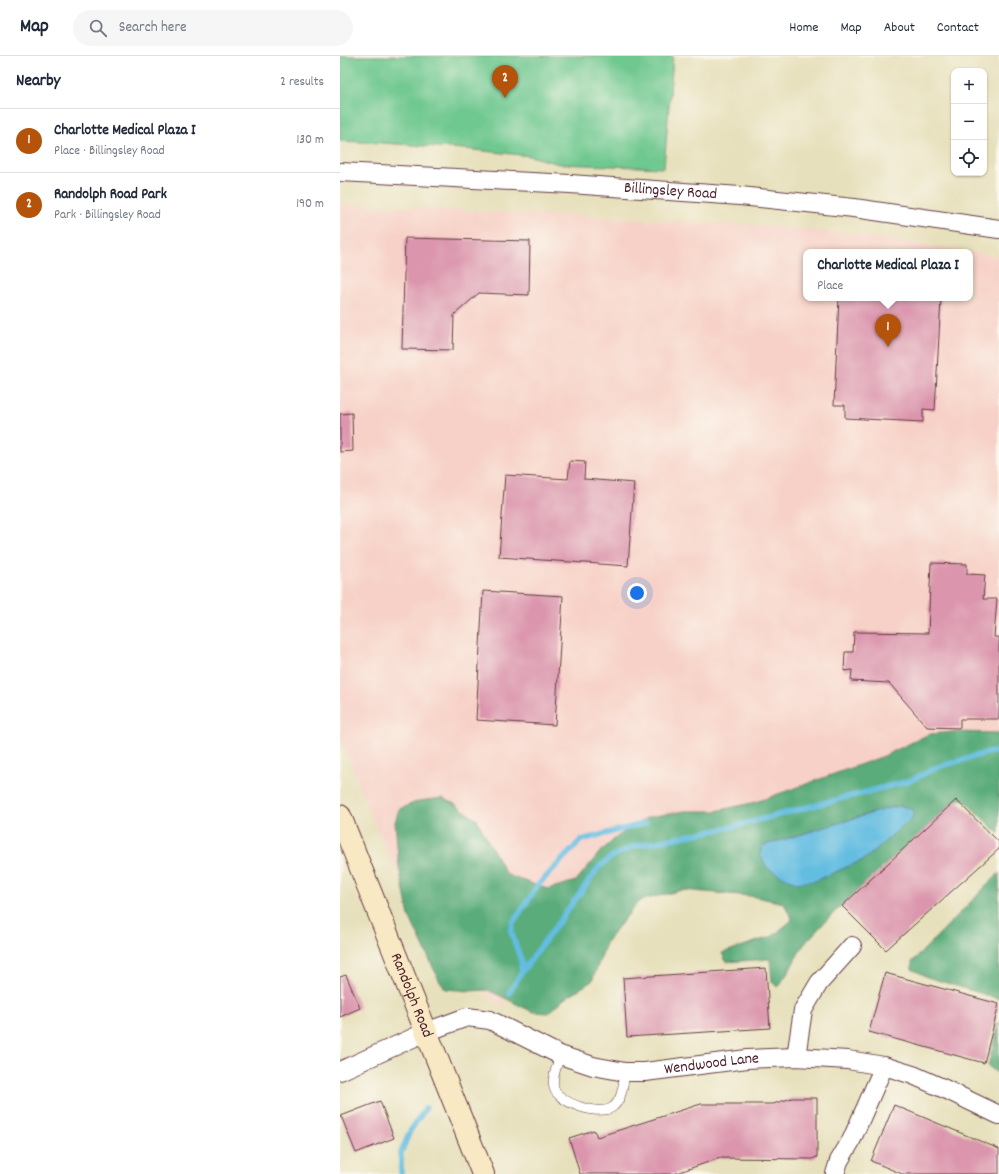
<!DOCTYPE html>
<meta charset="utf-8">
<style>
body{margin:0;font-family:Dekko,sans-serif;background:#f6f6f7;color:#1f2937}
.controls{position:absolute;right:12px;top:12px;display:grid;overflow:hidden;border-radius:8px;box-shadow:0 1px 3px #0004}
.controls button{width:36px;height:36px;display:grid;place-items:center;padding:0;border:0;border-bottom:1px solid #e0e1e3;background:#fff;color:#1f2937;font:20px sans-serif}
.you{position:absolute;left:297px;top:537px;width:14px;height:14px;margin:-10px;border:3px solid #fff;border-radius:50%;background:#1a73e8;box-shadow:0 0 0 6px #1a73e833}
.badge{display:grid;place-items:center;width:26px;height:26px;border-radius:50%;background:#b45309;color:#fff;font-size:13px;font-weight:700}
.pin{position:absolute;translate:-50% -33px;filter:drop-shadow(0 1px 2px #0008)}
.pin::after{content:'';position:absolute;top:21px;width:14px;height:12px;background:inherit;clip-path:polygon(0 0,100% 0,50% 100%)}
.popup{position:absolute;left:463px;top:193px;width:170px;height:52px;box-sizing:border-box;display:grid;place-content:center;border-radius:8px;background:#fff;filter:drop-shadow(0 1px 3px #0005);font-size:13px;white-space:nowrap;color:#747a83}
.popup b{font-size:15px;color:#1f2937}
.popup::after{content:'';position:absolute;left:50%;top:100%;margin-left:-8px;border:8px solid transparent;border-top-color:#fff}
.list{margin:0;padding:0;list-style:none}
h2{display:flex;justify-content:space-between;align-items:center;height:52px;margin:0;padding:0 16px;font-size:17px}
h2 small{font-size:13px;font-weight:400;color:#747a83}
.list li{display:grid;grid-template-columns:26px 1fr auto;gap:12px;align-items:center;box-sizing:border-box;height:64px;padding:0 16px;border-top:1px solid #e0e1e3}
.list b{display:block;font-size:15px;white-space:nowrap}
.list p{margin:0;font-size:13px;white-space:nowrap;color:#747a83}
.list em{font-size:13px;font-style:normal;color:#747a83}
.icon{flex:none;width:22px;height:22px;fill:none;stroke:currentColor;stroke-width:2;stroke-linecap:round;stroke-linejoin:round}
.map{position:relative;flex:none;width:659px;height:1118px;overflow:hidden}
header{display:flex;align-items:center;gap:24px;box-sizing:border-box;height:56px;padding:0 20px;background:#fff;border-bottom:1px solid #e0e1e3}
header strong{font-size:19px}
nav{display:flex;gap:22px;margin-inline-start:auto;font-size:14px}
.search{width:280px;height:36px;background:#f6f6f7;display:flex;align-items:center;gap:10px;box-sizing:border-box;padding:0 14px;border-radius:22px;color:#747a83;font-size:15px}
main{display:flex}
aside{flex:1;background:#fff}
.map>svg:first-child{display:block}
.built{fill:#f7d1c7;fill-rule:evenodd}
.green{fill:#6ec88f;stroke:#5c745d}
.forest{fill:#5aac7a;stroke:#526652;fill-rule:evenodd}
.water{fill:#63bde1;stroke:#566e86}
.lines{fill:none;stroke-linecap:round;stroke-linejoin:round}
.stream{stroke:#63bde1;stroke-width:5.5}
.building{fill:#db96ad}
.lane-casing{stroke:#623c41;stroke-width:10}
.street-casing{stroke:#623c41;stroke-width:20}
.secondary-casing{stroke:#623c41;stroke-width:24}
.lane{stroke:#fff;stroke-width:9}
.street{stroke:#fff;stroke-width:18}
.secondary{stroke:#f8e8c3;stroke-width:22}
.labels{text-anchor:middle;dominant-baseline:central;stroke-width:3;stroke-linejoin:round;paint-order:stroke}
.street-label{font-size:16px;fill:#4a1f2b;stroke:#fbf7ec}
</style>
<header>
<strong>Map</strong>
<div class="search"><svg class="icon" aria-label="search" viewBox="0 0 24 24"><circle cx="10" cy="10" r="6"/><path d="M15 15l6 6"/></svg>Search here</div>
<nav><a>Home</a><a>Map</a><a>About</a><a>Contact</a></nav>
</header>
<main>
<aside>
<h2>Nearby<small>2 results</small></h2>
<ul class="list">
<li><span class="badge">1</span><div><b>Charlotte Medical Plaza I</b><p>Place · Billingsley Road</p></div><em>130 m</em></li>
<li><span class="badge">2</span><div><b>Randolph Road Park</b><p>Park · Billingsley Road</p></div><em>190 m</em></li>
</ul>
</aside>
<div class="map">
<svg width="659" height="1118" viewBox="0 0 659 1118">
<rect width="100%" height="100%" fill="#fbf7ec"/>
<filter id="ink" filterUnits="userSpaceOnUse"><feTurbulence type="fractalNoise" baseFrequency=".025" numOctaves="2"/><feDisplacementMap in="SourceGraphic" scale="8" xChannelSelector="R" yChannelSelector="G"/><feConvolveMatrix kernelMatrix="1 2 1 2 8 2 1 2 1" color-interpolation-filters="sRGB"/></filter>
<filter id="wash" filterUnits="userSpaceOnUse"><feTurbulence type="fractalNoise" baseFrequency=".012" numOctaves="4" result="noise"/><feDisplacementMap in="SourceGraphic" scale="16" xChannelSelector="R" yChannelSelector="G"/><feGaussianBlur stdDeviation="0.9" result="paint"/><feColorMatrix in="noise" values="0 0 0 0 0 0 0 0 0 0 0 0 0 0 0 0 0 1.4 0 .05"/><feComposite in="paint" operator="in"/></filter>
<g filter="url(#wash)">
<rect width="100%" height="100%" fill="#e7e0bc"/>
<!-- built -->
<path class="built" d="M 0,148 L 430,170 L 512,178 L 659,200 L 659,699 L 257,818 L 162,951 L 116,913 L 70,843 L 27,751 L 0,678 ZM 466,196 L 630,196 L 630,242 L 466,242 Z"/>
<!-- green -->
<path class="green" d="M 0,0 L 333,0 L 324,112 L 219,108 L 190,100 L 125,93 L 43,87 L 0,85 Z"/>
<!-- forest -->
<path class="forest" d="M 613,676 L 659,677 L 659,778 L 623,743 L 616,744 C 566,790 513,835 467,885 C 455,899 451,917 437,931 L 432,926 L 430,903 L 386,906 L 382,897 L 433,880 L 452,864 L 444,847 L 411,840 L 342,834 L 299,845 L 267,885 L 252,925 L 224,943 L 209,957 L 193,956 L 148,934 L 129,935 L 106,933 L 100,926 L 69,860 L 59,811 L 55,766 L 59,753 L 79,745 L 102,742 L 115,748 L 137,764 L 166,818 L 178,823 L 208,833 L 236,825 L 260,796 L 278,780 L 308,761 L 345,755 L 376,755 L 416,746 L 544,700 L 589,678 ZM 561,750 L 420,799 L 422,790 L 549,752 Z
M 659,817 L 659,943 L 587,921 L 572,913 L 572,906 Z
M 659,966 L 659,1018 L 648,1010 Z"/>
<!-- water -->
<path class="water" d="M 561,750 L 573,753 L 573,761 L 525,803 L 475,825 L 456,827 L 428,813 L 420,799 L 422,790 L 549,752 Z"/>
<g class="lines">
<!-- stream -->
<path class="stream" d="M 182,916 L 181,904 L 171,876 L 173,867 L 198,829 L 241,784 L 306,767
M 169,937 L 182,916 L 259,811 L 273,800 L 295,790 L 392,771 L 572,724 L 595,712 L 649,696 L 659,696
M 61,1118 L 61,1097 L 70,1075 L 86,1052"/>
</g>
<g id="blocks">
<!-- building -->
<path class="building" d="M 65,182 L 190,185 L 189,239 L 139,237 L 114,259 L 113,294 L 62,293 Z
M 499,242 L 601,242 L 595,354 L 583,353 L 583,366 L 505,362 L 505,349 L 494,349 Z
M 12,357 L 13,395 L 0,396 L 0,358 Z
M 230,405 L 245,406 L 244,423 L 294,427 L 288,510 L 159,501 L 165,419 L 228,423 Z
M 591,507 L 627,508 L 627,518 L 645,519 L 643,543 L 657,543 L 654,581 L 659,581 L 659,663 L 620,663 L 620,672 L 587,671 L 549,627 L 511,625 L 512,614 L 504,615 L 505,596 L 513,596 L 514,576 L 588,577 Z
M 143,535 L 223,540 L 215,669 L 136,664 Z
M 616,744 L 659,786 L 659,793 L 546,894 L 502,850 Z
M 426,912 L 430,972 L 287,981 L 283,922 Z
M 545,917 L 659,948 L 644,1007 L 529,976 Z
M 6,919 L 20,952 L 0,961 L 0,921 Z
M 452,1042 L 477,1042 L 477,1101 L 472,1103 L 380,1102 L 334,1118 L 240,1118 L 229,1082 L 254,1074 L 257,1081 L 361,1048 L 433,1048 Z
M 40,1045 L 54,1082 L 16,1097 L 1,1060 Z
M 554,1049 L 659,1093 L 659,1118 L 562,1118 L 531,1105 Z"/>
</g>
</g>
<g filter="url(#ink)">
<use href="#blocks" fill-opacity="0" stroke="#623c41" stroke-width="1"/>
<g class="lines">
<!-- lane casing -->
<g class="lane-casing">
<path id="lane" d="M 220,999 C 218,1007 211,1023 214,1032 C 218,1047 262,1062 274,1050 C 283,1042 283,1027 285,1016"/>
</g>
<!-- street casing -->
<g class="street-casing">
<g id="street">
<path id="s1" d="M 0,116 L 230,128 L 400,140 L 514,152 L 659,173"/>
<path d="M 456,1001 L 463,954 L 479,927 L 512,890"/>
<path id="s2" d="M 0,1015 L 86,976 L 127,961 L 150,964 L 220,999 L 253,1010 L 285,1016 L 305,1016 L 407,1003 L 456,1001 L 508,1004 L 544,1010 L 573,1019 L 607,1034 L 659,1059"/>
<path d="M 495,1118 L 499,1105 L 511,1085 L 544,1010"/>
</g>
</g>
<!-- secondary casing -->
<g class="secondary-casing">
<g id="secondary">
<path id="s3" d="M 0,760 L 143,1118"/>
</g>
</g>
<!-- lane -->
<use href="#lane" class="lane"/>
<!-- street -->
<use href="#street" class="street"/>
<!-- secondary -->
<use href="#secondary" class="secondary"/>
</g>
</g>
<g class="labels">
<!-- street labels -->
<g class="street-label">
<text stroke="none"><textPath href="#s1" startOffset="331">Billingsley Road</textPath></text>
<text stroke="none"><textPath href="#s3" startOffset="193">Randolph Road</textPath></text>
<text stroke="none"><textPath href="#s2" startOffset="394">Wendwood Lane</textPath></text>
</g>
</g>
</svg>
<div class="controls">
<button>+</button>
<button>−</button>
<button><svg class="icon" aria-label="locate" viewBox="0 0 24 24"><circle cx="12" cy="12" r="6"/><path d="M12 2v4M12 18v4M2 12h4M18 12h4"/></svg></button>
</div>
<div class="you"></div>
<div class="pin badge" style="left:548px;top:291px">1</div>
<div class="popup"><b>Charlotte Medical Plaza I</b>Place</div>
<div class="pin badge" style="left:165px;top:42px">2</div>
</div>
</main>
